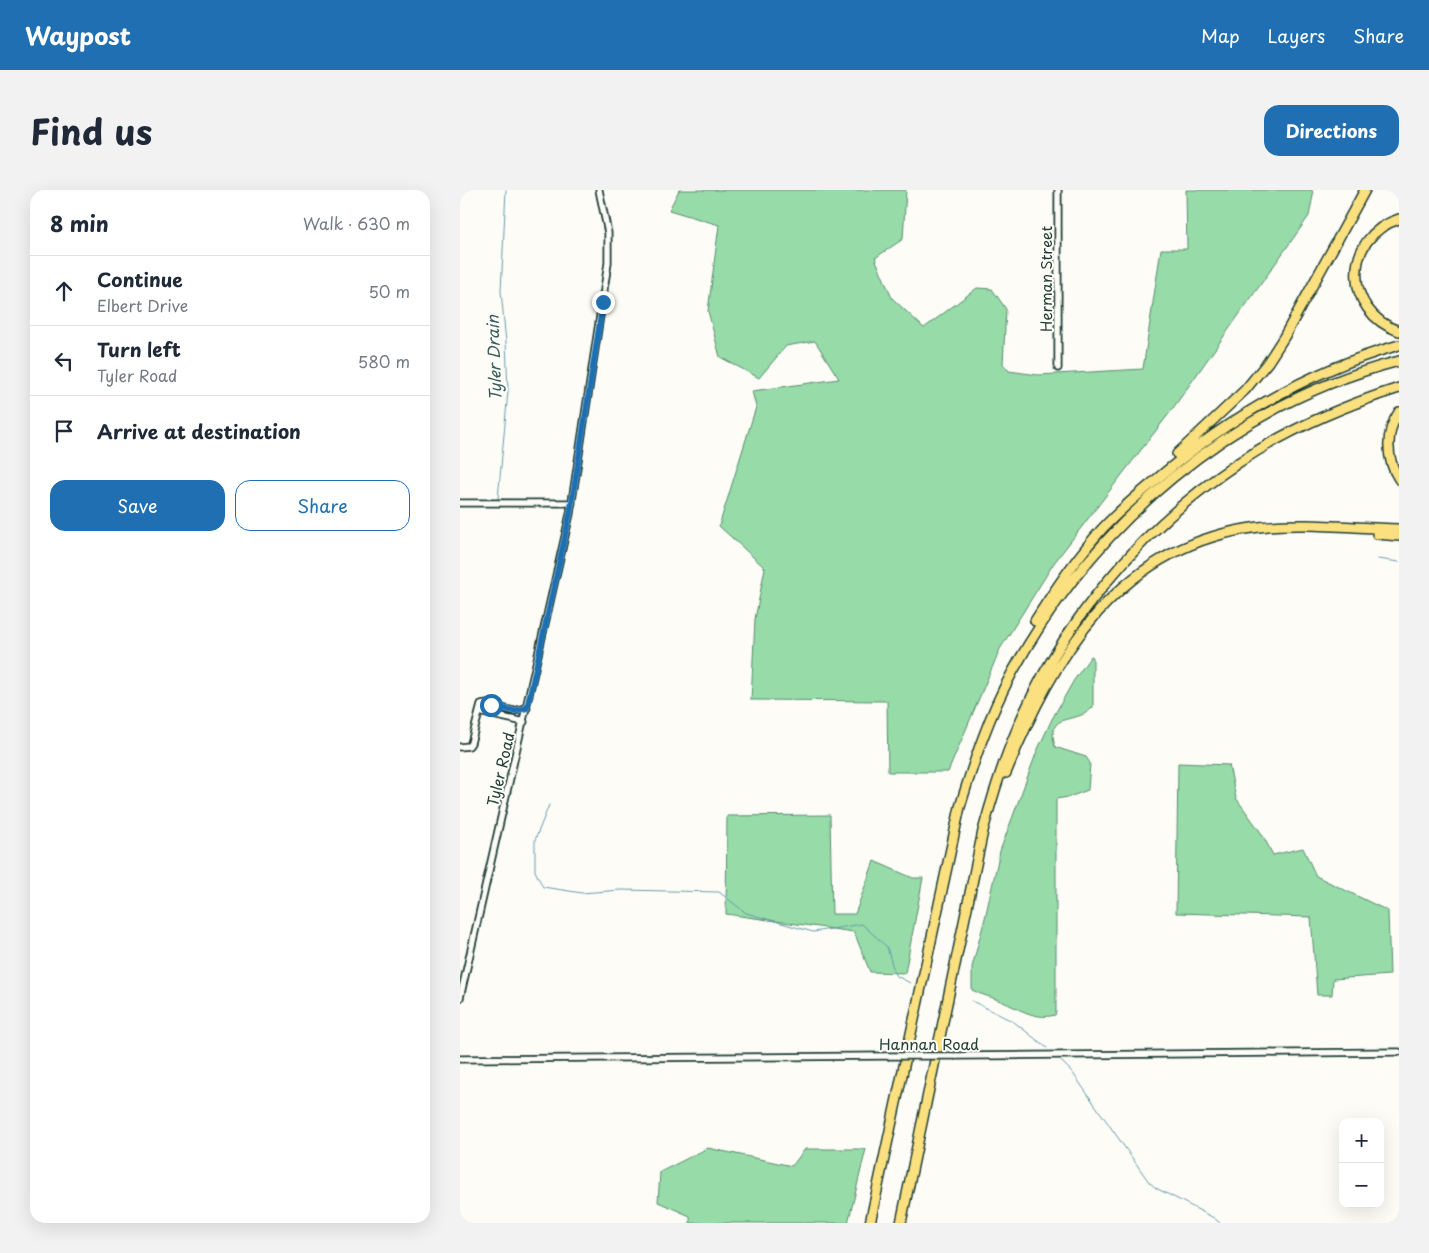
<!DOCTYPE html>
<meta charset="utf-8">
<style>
body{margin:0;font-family:"Playpen Sans",sans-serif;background:#f2f2f3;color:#1f2937}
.controls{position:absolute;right:15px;bottom:15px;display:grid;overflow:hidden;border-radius:10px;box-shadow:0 5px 20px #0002}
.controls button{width:45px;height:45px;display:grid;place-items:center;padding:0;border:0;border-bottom:1px solid #e0e1e3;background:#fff;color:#1f2937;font:25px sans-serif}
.stop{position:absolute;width:15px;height:15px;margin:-11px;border:4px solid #1f6fb2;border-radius:50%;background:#fff}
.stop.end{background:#1f6fb2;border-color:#fff;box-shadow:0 1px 5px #0008}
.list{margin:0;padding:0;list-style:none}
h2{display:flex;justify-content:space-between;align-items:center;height:65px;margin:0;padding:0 20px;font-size:21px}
h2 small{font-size:16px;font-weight:400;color:#747a83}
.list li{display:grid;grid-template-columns:32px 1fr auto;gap:15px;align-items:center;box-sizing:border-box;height:70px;padding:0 20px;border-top:1px solid #e0e1e3}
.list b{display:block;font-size:19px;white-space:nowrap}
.list p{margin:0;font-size:16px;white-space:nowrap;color:#747a83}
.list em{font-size:16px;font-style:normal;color:#747a83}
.actions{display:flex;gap:10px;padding:15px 20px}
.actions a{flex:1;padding:11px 0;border:1px solid #1f6fb2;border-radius:15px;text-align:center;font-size:18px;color:#1f6fb2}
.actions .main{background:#1f6fb2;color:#fff}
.icon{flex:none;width:28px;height:28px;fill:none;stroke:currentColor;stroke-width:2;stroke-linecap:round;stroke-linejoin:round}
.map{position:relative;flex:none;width:939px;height:1033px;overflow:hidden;border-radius:15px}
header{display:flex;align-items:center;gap:30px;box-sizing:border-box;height:70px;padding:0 25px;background:#1f6fb2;color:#fff}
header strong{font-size:24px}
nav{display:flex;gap:28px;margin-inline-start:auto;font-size:18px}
.intro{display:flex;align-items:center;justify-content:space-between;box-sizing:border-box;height:120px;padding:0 30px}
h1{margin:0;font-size:35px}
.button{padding:12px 22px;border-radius:15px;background:#1f6fb2;color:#fff;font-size:18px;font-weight:700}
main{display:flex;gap:30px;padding:0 30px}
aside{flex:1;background:#fff;border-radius:15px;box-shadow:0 5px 20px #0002}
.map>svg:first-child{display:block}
.green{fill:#96dba8;stroke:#5a8c6e}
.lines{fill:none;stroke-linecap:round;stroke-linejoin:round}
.stream{stroke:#689baa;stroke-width:1}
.minor-casing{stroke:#1f3d34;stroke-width:9}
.highway-casing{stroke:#1f3d34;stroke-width:12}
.minor{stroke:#fdfcf7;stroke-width:5.5}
.highway{stroke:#fbe080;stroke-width:9}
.minor-bridge-casing{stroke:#1f3d34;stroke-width:9;stroke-linecap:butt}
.minor-bridge{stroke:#fdfcf7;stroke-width:5.5}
.route{stroke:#1f6fb2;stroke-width:6}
.labels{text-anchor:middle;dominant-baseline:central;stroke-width:4;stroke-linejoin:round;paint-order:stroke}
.street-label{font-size:15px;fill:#1f3d34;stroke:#fdfcf7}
.water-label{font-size:16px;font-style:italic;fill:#375c5b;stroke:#fdfcf7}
</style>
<header>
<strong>Waypost</strong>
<nav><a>Map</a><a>Layers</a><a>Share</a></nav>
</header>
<div class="intro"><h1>Find us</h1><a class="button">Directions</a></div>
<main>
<aside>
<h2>8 min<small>Walk · 630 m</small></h2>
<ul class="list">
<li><svg class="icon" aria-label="ahead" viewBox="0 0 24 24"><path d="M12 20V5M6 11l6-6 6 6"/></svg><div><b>Continue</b><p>Elbert Drive</p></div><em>50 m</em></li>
<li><svg class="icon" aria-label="left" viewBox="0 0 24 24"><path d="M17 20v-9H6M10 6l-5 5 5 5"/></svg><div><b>Turn left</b><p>Tyler Road</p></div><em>580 m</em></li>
<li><svg class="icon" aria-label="arrive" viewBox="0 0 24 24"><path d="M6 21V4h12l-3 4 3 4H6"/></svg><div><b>Arrive at destination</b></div></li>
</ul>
<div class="actions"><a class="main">Save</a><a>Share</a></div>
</aside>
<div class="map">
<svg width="939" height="1033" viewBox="0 0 939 1033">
<rect width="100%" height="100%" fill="#fdfcf7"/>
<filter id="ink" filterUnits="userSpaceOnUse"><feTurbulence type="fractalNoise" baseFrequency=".02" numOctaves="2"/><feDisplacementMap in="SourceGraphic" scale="10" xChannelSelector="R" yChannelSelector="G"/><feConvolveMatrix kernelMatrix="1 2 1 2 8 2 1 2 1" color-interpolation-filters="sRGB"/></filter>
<g filter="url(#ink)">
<!-- green -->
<path class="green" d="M 219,0 L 446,0 L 443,49 L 415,68 L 432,108 L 464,138 L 517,98 L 532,99 L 546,119 L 543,174 L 549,181 L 578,185 L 683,179 L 701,59 L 727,59 L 726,0 L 852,0 L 853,5 L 849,26 L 711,221 L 594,373 L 540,459 L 488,582 L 428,582 L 427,511 L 291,510 L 295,429 L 305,378 L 259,336 L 296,217 L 292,201 L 379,189 L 355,151 L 326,156 L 299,188 L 260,167 L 248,121 L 259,35 L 209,20 Z
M 631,466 L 633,467 L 633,517 C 617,536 585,519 595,557 L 626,567 L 630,573 L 628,600 L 609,607 L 596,609 L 596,822 L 595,825 C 574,831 557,817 538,810 C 529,806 521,805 512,800 L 512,777 L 525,728 L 540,661 L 577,561 L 592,529 L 614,490 Z
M 718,573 L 769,575 L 776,608 L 802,644 L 813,665 L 843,658 L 856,686 L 928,721 L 930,785 L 873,789 L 872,805 L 857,805 L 851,727 L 716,723 Z
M 370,625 L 372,724 L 395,724 L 414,671 L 453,688 L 463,688 L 445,783 L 410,782 L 394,742 L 266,724 L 267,626 Z
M 248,958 L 332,976 L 345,959 L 406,959 L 388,1033 L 230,1033 L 230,1026 L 198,1012 L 200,982 Z"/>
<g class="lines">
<!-- stream -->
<path class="stream" d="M 46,0 L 41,101 L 46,152 L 48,201 L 38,309 L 94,310
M 918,369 L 939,372
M 89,615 L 75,650 L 75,681 L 83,697 L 122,703 L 161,700 L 259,702 L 286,723 L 353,742 L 402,734 L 427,757 L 435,785 L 450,793
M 512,811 L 554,832 L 587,858
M 600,870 L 612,882 L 689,992 L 696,998 L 754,1028 L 760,1033"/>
<!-- minor casing -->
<g class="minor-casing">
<path id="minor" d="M 598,178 L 598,0
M 0,313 L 112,313
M 19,522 L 64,532
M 0,557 L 9,556 L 11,553 L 21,515 L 27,514 L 54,521 L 67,518
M 0,808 L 110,324 L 148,73 L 148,43 L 139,0
M 496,866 L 939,862
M 0,869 L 428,866"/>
</g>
<!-- highway casing -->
<g class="highway-casing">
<path id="highway" d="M 939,29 C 882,47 883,122 939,141
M 939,222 C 925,243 926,269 939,289
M 717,264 L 785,200 L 808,172 L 824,147 L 905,0
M 917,344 L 939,346
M 575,431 C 595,399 617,367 642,339 C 657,323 673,309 690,295 C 763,231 845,182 939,155
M 546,583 C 594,465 659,354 799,337 C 845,332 892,338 939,339
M 410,1033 L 500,617 C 514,571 529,525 552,483 C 634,333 772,214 939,171
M 441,1033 L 523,641 C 532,608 542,575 555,544 C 599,435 681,338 778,273 C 827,240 883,216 939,198"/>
</g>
<!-- minor -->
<use href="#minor" class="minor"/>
<!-- highway -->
<use href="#highway" class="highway"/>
<!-- minor-bridge casing -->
<g class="minor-bridge-casing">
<path id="minor-bridge" d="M 428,866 L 496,866"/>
</g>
<!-- minor-bridge -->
<use href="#minor-bridge" class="minor-bridge"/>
</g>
</g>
<g class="lines" filter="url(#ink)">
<!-- route -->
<path class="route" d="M 31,515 L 54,521 L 67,518 L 110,324 L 143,112"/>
</g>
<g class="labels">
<!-- street labels -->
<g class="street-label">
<text transform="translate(585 89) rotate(-90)">Herman Street</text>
<text transform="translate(40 579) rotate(-77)">Tyler Road</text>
<text x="469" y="853">Hannan Road</text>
</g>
<!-- water labels -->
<g class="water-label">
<text transform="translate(33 168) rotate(-92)">Tyler Drain</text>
</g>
</g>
</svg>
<div class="controls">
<button>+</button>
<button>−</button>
</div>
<div class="stop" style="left:31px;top:515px"></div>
<div class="stop end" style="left:143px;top:112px"></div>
</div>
</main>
